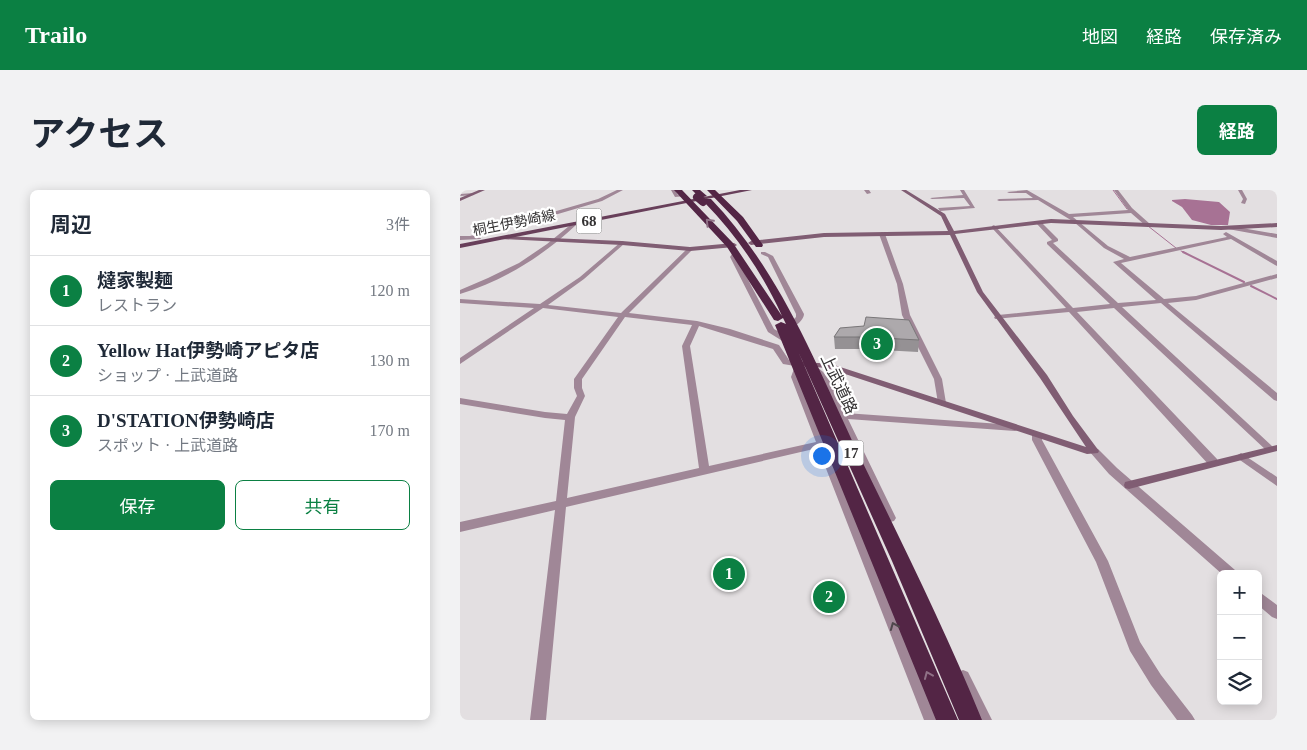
<!DOCTYPE html>
<html lang="ja">
<meta charset="utf-8">
<style>
body{margin:0;font-family:"Times New Roman","Noto Sans JP",serif;background:#f2f2f3;color:#1f2937}
.controls{position:absolute;right:15px;bottom:15px;display:grid;overflow:hidden;border-radius:8px;box-shadow:0 2px 12px #0003}
.controls button{width:45px;height:45px;display:grid;place-items:center;padding:0;border:0;border-bottom:1px solid #e0e1e3;background:#fff;color:#1f2937;font:25px sans-serif}
.you{position:absolute;left:361px;top:265px;width:18px;height:18px;margin:-12px;border:4px solid #fff;border-radius:50%;background:#1a73e8;box-shadow:0 0 0 8px #1a73e833}
.badge{display:grid;place-items:center;width:32px;height:32px;border-radius:50%;background:#0b8043;color:#fff;font-size:16px;font-weight:700}
.pin{position:absolute;translate:-50% -50%;border:2px solid #fff;box-shadow:0 1px 5px #0006}
.list{margin:0;padding:0;list-style:none}
h2{display:flex;justify-content:space-between;align-items:center;height:65px;margin:0;padding:0 20px;font-size:21px}
h2 small{font-size:16px;font-weight:400;color:#747a83}
.list li{display:grid;grid-template-columns:32px 1fr auto;gap:15px;align-items:center;box-sizing:border-box;height:70px;padding:0 20px;border-top:1px solid #e0e1e3}
.list b{display:block;font-size:19px;white-space:nowrap}
.list p{margin:0;font-size:16px;white-space:nowrap;color:#747a83}
.list em{font-size:16px;font-style:normal;color:#747a83}
.actions{display:flex;gap:10px;padding:15px 20px}
.actions a{flex:1;padding:11px 0;border:1px solid #0b8043;border-radius:8px;text-align:center;font-size:18px;color:#0b8043}
.actions .main{background:#0b8043;color:#fff}
.icon{flex:none;width:28px;height:28px;fill:none;stroke:currentColor;stroke-width:2;stroke-linecap:round;stroke-linejoin:round}
.map{position:relative;flex:none;width:817px;height:530px;overflow:hidden;border-radius:8px}
header{display:flex;align-items:center;gap:30px;box-sizing:border-box;height:70px;padding:0 25px;background:#0b8043;color:#fff}
header strong{font-size:24px}
nav{display:flex;gap:28px;margin-inline-start:auto;font-size:18px}
.intro{display:flex;align-items:center;justify-content:space-between;box-sizing:border-box;height:120px;padding:0 30px}
h1{margin:0;font-size:35px}
.button{padding:12px 22px;border-radius:8px;background:#0b8043;color:#fff;font-size:18px;font-weight:700}
main{display:flex;gap:30px;padding:0 30px}
aside{flex:1;background:#fff;border-radius:8px;box-shadow:0 2px 12px #0003}
.map>svg:first-child{display:block}
.water{fill:#a77294}
.lines{fill:none;stroke-linecap:round;stroke-linejoin:round}
.stream-far1{stroke:#a77294;stroke-width:1}
.stream{stroke:#a77294;stroke-width:2}
.street{fill:#a08797;fill-rule:evenodd}
.secondary{fill:#805d73;fill-rule:evenodd}
.primary{fill:#683f5a;fill-rule:evenodd}
.highway{fill:#532545;fill-rule:evenodd}
.highway-bridge{stroke:#532545;stroke-width:8}
.wall{fill:#959194}
.building{fill:#ada9ac;stroke:#797678}
.oneway{stroke:#8f7186}
.oneway2{stroke:#4f474c}
.labels{text-anchor:middle;dominant-baseline:central;stroke-width:4.5;stroke-linejoin:round;paint-order:stroke}
.far-street-label{font-size:14px;fill:#343233;stroke:#fff}
.shield{fill:#fff;stroke:#717070;stroke-width:1}
.shield-label{font-size:15px;font-weight:bold;fill:#343233}
.street-label{font-size:16px;fill:#343233;stroke:#fff}
</style>
<header>
<strong>Trailo</strong>
<nav><a>地図</a><a>経路</a><a>保存済み</a></nav>
</header>
<div class="intro"><h1>アクセス</h1><a class="button">経路</a></div>
<main>
<aside>
<h2>周辺<small>3件</small></h2>
<ul class="list">
<li><span class="badge">1</span><div><b>燵家製麺</b><p>レストラン</p></div><em>120 m</em></li>
<li><span class="badge">2</span><div><b>Yellow Hat伊勢崎アピタ店</b><p>ショップ · 上武道路</p></div><em>130 m</em></li>
<li><span class="badge">3</span><div><b>D'STATION伊勢崎店</b><p>スポット · 上武道路</p></div><em>170 m</em></li>
</ul>
<div class="actions"><a class="main">保存</a><a>共有</a></div>
</aside>
<div class="map">
<svg width="817" height="530" viewBox="0 0 817 530">
<rect width="100%" height="100%" fill="#e3dfe1"/>
<!-- water -->
<path class="water" d="M 725,9 L 759,12 L 770,22 L 768,35 L 751,35 L 732,30 L 722,17 L 712,11 L 712,10 Z"/>
<g class="lines">
<!-- stream-far1 -->
<path class="stream-far1" d="M 653,0 L 667,19
M 688,36 L 716,58
M 721,61 L 726,63"/>
<!-- stream -->
<path class="stream" d="M 723,62 L 784,92
M 791,96 L 817,109"/>
<!-- street -->
<path class="street" d="M 157,0 L 163,0 L 142,11 L 20,47 L 21,49 L 0,50 L 0,46 L 10,46 L 138,9 Z
M 211,0 L 215,0 L 218,5 L 226,6 L 215,7 Z
M 404,0 L 409,0 L 411,3 L 407,4 Z
M 500,0 L 504,0 L 515,18 L 480,21 L 478,18 L 510,16 L 504,8 L 472,9 L 470,8 L 503,5 Z
M 567,0 L 609,24 L 668,20 L 654,0 L 658,0 L 672,18 L 690,34 L 690,36 L 686,36 L 671,23 L 613,27 L 648,56 L 670,67 L 767,47 L 763,44 L 766,42 L 817,71 L 817,76 L 815,75 L 771,49 L 661,73 L 704,109 L 736,106 L 817,84 L 817,88 L 736,110 L 708,113 L 817,203 L 817,211 L 814,210 L 701,113 L 662,117 L 813,257 L 815,259 L 813,261 L 807,261 L 654,118 L 617,122 L 757,269 L 758,272 L 757,275 L 749,275 L 609,122 L 535,129 L 534,127 L 538,125 L 606,118 L 532,38 L 532,36 L 534,35 L 613,118 L 650,114 L 587,54 L 587,52 L 592,50 L 576,33 L 576,31 L 580,31 L 598,49 L 598,51 L 593,53 L 658,113 L 696,110 L 653,72 L 664,69 L 644,58 L 614,32 L 578,10 L 539,11 L 537,10 L 539,9 L 573,8 L 566,3 L 549,3 L 547,2 Z
M 778,0 L 782,0 L 787,9 L 785,14 L 781,13 L 783,9 Z
M 14,3 L 14,5 L 0,6 L 0,4 Z
M 114,32 L 117,34 L 116,35 C 83,66 43,91 0,104 L 0,100 L 28,88 L 59,73 L 87,54 Z
M 770,36 L 817,44 L 817,48 L 768,39 L 767,38 Z
M 422,42 L 425,44 L 443,94 L 450,125 L 482,189 L 486,213 L 485,215 L 482,216 L 478,213 L 474,189 L 442,125 L 437,94 L 419,44 Z
M 162,51 L 164,52 L 164,54 L 124,89 L 88,115 L 161,123 L 228,58 L 232,58 L 232,60 L 169,123 L 237,131 L 270,139 L 319,155 L 329,170 L 340,172 L 342,177 L 339,187 L 480,530 L 464,530 L 358,258 L 106,317 L 86,530 L 70,530 L 95,320 L 0,342 L 0,332 L 96,311 L 105,230 L 85,228 L 0,214 L 0,208 L 85,222 L 107,224 L 117,206 L 114,198 L 114,189 L 158,127 L 83,118 L 0,174 L 0,168 L 74,118 L 0,113 L 0,109 L 80,114 L 120,87 ZM 165,127 L 232,135 L 222,156 L 239,278 L 107,308 L 115,227 L 125,206 L 122,198 L 122,189 ZM 239,136 L 313,159 L 323,174 L 335,176 L 331,187 L 356,252 L 249,276 L 230,156 Z
M 274,61 L 279,62 L 276,67 L 314,139 L 330,148 L 330,152 L 324,152 L 308,142 L 270,67 Z
M 301,62 L 305,62 L 313,66 L 344,124 C 344,129 337,136 332,137 L 328,135 L 336,127 L 336,124 L 308,67 L 301,64 Z
M 349,176 C 368,174 378,209 385,223 L 555,235 L 560,238 L 555,241 L 388,229 L 436,328 L 434,331 L 430,332 L 426,331 L 424,328 L 358,185 L 349,180 Z
M 577,242 L 582,245 L 582,250 L 648,371 L 680,452 L 701,485 L 732,525 L 735,530 L 717,530 L 691,495 L 670,461 L 636,372 L 572,250 L 572,245 Z
M 634,258 L 638,259 L 657,278 L 775,380 L 777,384 L 762,384 L 649,284 L 629,261 Z
M 781,263 L 817,287 L 817,296 L 777,268 L 776,266 Z
M 798,401 L 817,415 L 817,429 L 812,427 L 798,415 Z
M 503,480 L 508,482 L 532,530 L 516,530 L 496,487 L 498,482 Z"/>
<!-- secondary -->
<path class="secondary" d="M 19,0 L 25,0 L 0,11 L 0,8 Z
M 441,0 L 446,0 L 485,24 L 494,41 L 591,29 L 761,36 L 817,33 L 817,37 L 761,40 L 591,33 L 495,44 L 523,102 L 587,185 L 613,226 L 639,261 L 638,263 L 627,264 L 367,178 L 342,176 L 342,172 L 345,172 L 371,174 L 626,257 L 580,188 L 517,102 L 490,45 L 364,47 L 291,55 L 288,53 L 291,51 L 364,43 L 488,41 L 481,26 Z
M 43,46 L 162,51 L 230,57 L 274,53 L 277,55 L 274,57 L 230,61 L 162,55 L 41,49 L 41,47 Z
M 817,255 L 817,261 L 669,299 L 665,298 L 664,295 L 665,292 L 669,291 Z"/>
<!-- primary -->
<path class="primary" d="M 280,0 L 292,0 L 0,58 L 0,54 Z"/>
<!-- highway -->
<path class="highway" d="M 214,0 L 222,0 L 273,53 L 322,126 C 303,84 277,46 245,13 L 245,9 L 251,9 C 320,81 356,174 398,263 C 441,351 485,439 522,530 L 499,530 L 432,371 L 338,161 L 498,530 L 476,530 L 315,135 L 321,132 L 326,134 L 323,128 L 318,131 L 314,130 L 267,57 Z
M 232,0 L 240,0 L 247,6 L 240,8 Z
M 247,0 L 255,0 L 283,27 L 303,55 L 302,57 L 296,57 L 277,31 Z"/>
<!-- highway-bridge -->
<path class="highway-bridge" d="M 237,7 L 243,12"/>
</g>
<!-- wall -->
<path class="wall" d="M 380,138 L 459,150 L 458,162 L 403,159 L 375,159 L 374,147 Z"/>
<!-- building -->
<path class="building" d="M 406,127 L 449,130 L 459,150 L 403,147 L 374,147 L 380,138 L 404,136 Z"/>
<!-- one-way arrows -->
<defs><path id="oneway-chevron" d="M-2-3.5L2.5 0L-2 3.5" fill="none" stroke-width="1.6" stroke-linecap="round" stroke-linejoin="round" transform="scale(1.25)"/></defs>
<g class="oneway">
<use href="#oneway-chevron" transform="translate(249 32) rotate(-134)"/>
<use href="#oneway-chevron" transform="translate(468 485) rotate(-113)"/>
</g>
<use class="oneway2" href="#oneway-chevron" transform="translate(434 436) rotate(-112)"/>
<g class="labels">
<!-- far-street labels -->
<g class="far-street-label">
<text transform="translate(54 33) rotate(-11)">桐生伊勢崎線</text>
</g>
<!-- shield labels -->
<g class="shield">
<rect x="116.5" y="18.5" width="25" height="25" rx="4"/>
<rect x="378.5" y="250.5" width="25" height="25" rx="4"/>
</g>
<g class="shield-label">
<text x="129" y="31">68</text>
<text x="391" y="263">17</text>
</g>
<!-- street labels -->
<g class="street-label">
<text transform="translate(379 194) rotate(65)">上武道路</text>
</g>
</g>
</svg>
<div class="controls">
<button>+</button>
<button>−</button>
<button><svg class="icon" aria-label="layers" viewBox="0 0 24 24"><path d="M12 4l9 5-9 5-9-5zM3 14l9 5 9-5"/></svg></button>
</div>
<div class="you"></div>
<div class="pin badge" style="left:269px;top:384px">1</div>
<div class="pin badge" style="left:369px;top:407px">2</div>
<div class="pin badge" style="left:417px;top:154px">3</div>
</div>
</main>
